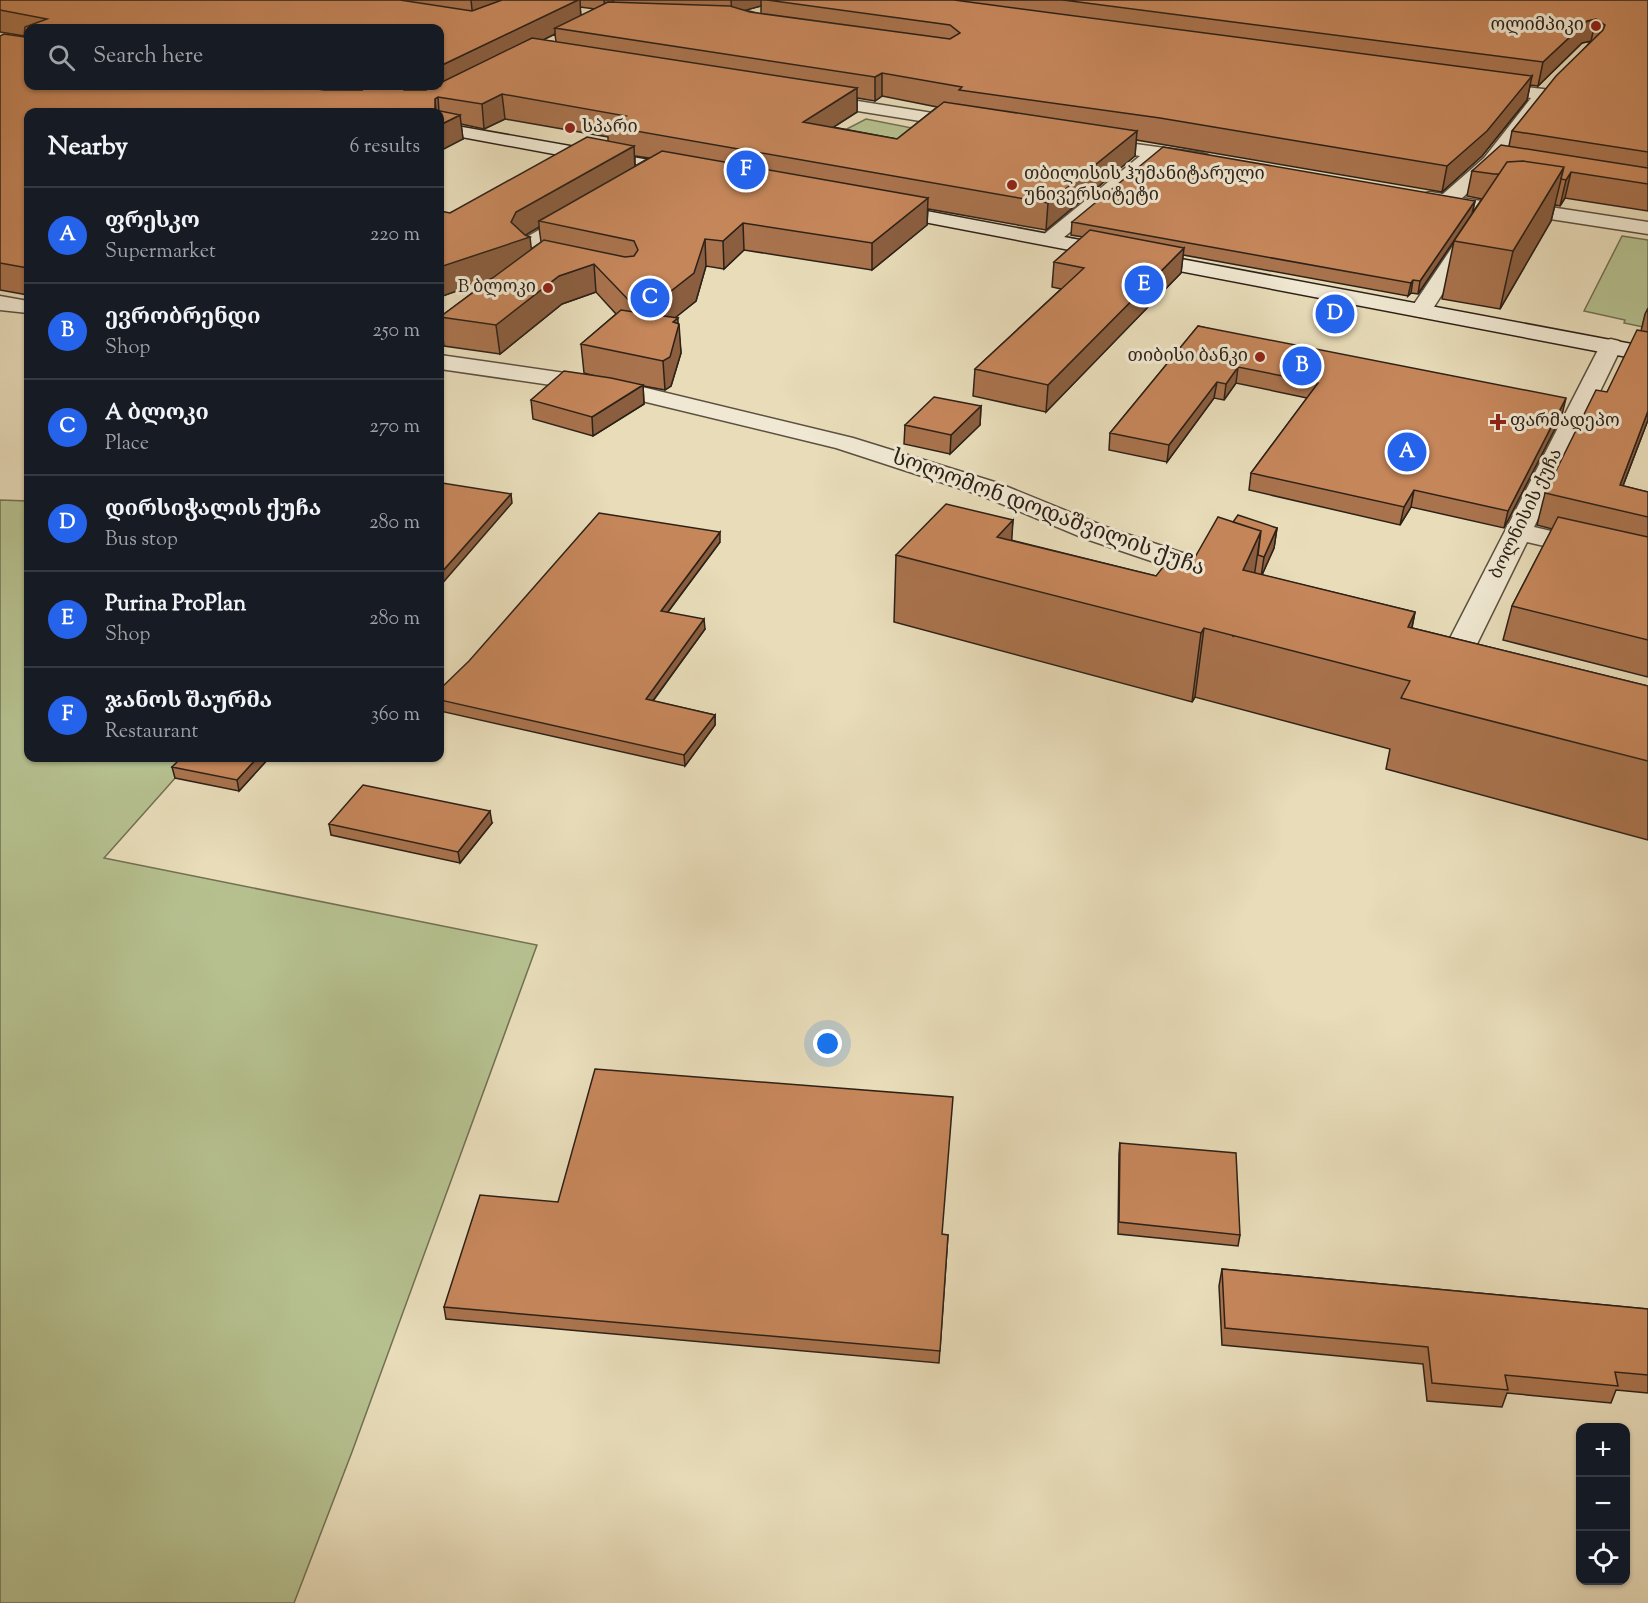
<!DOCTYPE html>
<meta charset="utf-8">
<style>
body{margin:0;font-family:"Sorts Mill Goudy","Noto Serif Georgian",serif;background:#242831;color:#f1f3f6}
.controls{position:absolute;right:18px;bottom:18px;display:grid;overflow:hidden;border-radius:12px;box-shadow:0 2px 4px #0004}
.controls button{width:54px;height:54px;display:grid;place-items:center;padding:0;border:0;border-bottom:2px solid #363941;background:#171b24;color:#f1f3f6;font:30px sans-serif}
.you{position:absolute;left:828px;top:1044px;width:21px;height:21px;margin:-15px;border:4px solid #fff;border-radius:50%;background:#1a73e8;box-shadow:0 0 0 9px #1a73e833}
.badge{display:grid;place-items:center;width:39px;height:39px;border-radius:50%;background:#2563eb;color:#fff;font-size:20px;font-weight:700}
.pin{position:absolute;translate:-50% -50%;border:3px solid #fff;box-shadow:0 2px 6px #0006}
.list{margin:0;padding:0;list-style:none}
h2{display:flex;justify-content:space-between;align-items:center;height:78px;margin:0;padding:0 24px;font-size:26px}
h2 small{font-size:20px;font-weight:400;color:#9ea1a6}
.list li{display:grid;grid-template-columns:39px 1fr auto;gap:18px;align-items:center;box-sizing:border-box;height:96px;padding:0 24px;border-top:2px solid #363941}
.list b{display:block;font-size:22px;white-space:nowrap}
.list p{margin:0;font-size:20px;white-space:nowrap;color:#9ea1a6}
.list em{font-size:20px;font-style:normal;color:#9ea1a6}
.icon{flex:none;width:33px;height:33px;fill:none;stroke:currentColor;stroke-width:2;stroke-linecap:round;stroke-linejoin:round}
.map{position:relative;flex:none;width:1648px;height:1603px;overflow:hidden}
.search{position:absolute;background:#171b24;box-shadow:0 2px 4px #0004;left:24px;top:24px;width:420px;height:66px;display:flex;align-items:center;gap:15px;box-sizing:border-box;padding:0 21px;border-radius:12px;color:#9ea1a6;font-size:22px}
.panel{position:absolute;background:#171b24;box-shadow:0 2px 4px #0004;left:24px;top:108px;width:420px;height:654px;border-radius:12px}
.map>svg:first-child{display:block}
.green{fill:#b6c08f;stroke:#727054;stroke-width:1.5}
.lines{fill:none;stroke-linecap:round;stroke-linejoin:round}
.street-casing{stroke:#5c5040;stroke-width:3}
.secondary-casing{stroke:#2d2118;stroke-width:3}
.street{fill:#f0e8d2;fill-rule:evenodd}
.secondary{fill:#f0e8d2;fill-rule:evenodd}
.wall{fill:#a9734d;stroke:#2d2118;stroke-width:1.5;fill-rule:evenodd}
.shaded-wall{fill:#8a5e3f;stroke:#2d2118;stroke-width:1.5}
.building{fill:#c5865a;stroke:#2d2118;stroke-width:1.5}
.poi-dot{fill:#8f2418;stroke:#f0e8d2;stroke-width:2}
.labels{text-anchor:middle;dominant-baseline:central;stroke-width:6;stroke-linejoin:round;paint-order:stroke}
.far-poi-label{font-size:18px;fill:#2d2118;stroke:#f0e8d2;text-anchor:end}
.far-street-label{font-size:18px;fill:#2d2118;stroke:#f0e8d2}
.street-label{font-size:22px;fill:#2d2118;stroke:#f0e8d2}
</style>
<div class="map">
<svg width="1648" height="1603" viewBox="0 0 1648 1603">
<rect width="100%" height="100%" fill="#e8dcb9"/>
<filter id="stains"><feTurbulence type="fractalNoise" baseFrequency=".00333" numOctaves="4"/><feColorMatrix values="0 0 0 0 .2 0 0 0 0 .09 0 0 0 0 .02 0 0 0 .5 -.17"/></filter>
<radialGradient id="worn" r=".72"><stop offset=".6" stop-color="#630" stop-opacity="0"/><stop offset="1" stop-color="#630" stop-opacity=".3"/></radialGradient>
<!-- green -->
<path class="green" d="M 866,119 L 948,135 L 925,149 L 841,132 Z
M 1622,236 L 1648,240 L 1648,328 L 1624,323 L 1625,320 L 1584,311 Z
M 0,500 L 28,501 L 28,758 L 193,758 L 104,858 L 537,945 L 352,1452 L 294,1603 L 0,1603 Z"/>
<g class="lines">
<!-- street casing -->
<g class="street-casing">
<path id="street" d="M 1485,82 L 1543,89 L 1549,90 L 1552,94 L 1498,166 L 1462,198 L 1488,202 L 1511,201 L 1648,222 L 1648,234 L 1511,213 L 1488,214 L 1423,202 L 1420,198 L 1423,194 L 1430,192 L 1443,194 L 1484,158 L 1531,98 L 1479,91 L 1476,87 L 1479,83 Z
M 814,94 L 970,119 L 976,120 L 979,124 L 976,128 L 970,129 L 808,103 L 805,99 L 808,95 Z
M 1092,138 L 1201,153 L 1208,155 L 1210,159 L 1208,163 L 1201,165 L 1159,158 L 1057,243 L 1043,243 L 1040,239 L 1043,235 L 1140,156 L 1086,147 L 1083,143 L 1086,139 Z
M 580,208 L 587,210 L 590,214 L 587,218 L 537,248 L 543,252 L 566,258 L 569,262 L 566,266 C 550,271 526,263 516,249 L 520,241 L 573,210 Z
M 1472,226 L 1479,228 L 1482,232 L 1432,310 L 1429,315 L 1421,317 L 1413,315 L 1410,310 L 1465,228 Z
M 0,296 L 28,301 L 28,313 L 0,310 Z
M 1611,339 L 1619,341 L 1622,346 L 1534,527 L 1648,554 L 1648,570 L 1527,542 L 1474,650 L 1469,656 L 1459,659 L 1449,656 L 1444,650 L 1600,346 L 1603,341 Z
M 440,355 L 613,380 L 853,438 L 998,483 L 1106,527 L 1242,573 L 1246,579 L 1242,585 L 1232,587 L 1222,585 L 1086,539 L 980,495 L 836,448 L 613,394 L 440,369 Z"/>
</g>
<!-- secondary casing -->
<g class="secondary-casing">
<path id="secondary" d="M 440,123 L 683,166 L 690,168 L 692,172 L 690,176 L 683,178 L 440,133 Z
M 884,203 L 1648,347 L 1648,361 L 877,213 L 874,209 L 877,205 Z"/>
</g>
<!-- street -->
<use href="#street" class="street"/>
<!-- secondary -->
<use href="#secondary" class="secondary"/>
</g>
<!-- wall -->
<path class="wall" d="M 0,0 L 1648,0 L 1648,211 L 1565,198 L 1560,206 L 1555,205 L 1551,221 L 1500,309 L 1442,299 L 1454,241 L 1418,294 L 1411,293 L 1408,296 L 1183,255 L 1181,273 L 1046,412 L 973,396 L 975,369 L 1061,289 L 1052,287 L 1054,262 L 1083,237 L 1071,235 L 1072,222 L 1475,201 L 1472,213 L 1482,199 L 1467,196 L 1472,171 L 1509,146 L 1512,131 L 1591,41 L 1582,43 L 1538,86 L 1530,85 L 1527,100 L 1482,156 L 1442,192 L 1136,140 L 1135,156 L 1046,230 L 928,209 L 927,225 L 872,270 L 744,250 L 724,269 L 706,266 L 696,301 L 674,318 L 678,323 L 681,353 L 671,386 L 665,390 L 643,386 L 644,404 L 593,436 L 533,419 L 531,400 L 591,375 L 584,373 L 581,344 L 616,314 L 596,292 L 562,304 L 500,354 L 444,346 L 440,317 L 492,278 L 440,297 L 450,213 L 608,141 L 608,137 L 505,119 L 484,129 L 461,124 L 463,139 L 28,112 L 28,295 L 0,290 L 0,36 L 24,37 L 24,36 L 0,32 ZM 761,6 L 761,14 L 745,10 ZM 580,7 L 595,9 L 581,16 ZM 28,28 L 440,86 L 28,86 ZM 555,34 L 556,42 L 543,40 ZM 882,96 L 937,107 L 897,139 L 833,127 L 857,112 L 857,98 L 875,101 ZM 635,156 L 649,158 L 635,166 ZM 539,227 L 541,242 L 531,249 L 525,235 Z
M 1648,308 L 1648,420 L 1623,486 L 1648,492 L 1648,677 L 1503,640 L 1512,606 L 1552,529 L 1537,525 L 1545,493 L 1607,392 L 1641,331 L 1645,314 Z
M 1198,326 L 1562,415 L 1504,528 L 1411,507 L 1400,525 L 1249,490 L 1251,473 L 1307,398 L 1236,383 L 1224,400 L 1214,398 L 1167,462 L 1109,450 L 1110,433 Z
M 981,406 L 980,425 L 950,454 L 904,444 L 905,425 Z
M 1013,520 L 1011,540 L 1156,576 L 1190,566 L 1233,522 L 1277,528 L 1274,548 L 1262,575 L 1415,612 L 1412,628 L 1648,686 L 1648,840 L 1386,769 L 1390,749 L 1195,697 L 1192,702 L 894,622 L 896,555 Z
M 720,542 L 668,612 L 705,629 L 653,701 L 715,715 L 715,725 L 685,766 L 440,711 L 440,689 Z
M 269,758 L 239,791 L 175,778 L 172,767 Z
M 492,823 L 460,863 L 331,835 L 329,824 Z
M 1120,1143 L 1240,1235 L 1238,1246 L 1118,1234 L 1119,1154 Z
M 948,1235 L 939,1363 L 446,1319 L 444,1307 Z
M 1222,1269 L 1648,1309 L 1648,1393 L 1616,1390 L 1611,1403 L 1507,1393 L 1502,1407 L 1427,1401 L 1423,1364 L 1222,1345 L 1219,1286 Z"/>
<!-- shaded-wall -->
<path class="shaded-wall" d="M 471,0 L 523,0 L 473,19 Z
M 578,0 L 580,0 L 581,21 L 555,28 L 555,34 L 408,106 L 402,87 L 403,86 L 440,86 L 440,66 Z
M 604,0 L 613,0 L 613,8 L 605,10 Z
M 731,0 L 761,0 L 761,6 L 732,14 Z
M 1596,19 L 1591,41 L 1582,43 L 1538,86 L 1543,62 L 1587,21 Z
M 882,73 L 882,96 L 875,101 L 875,77 Z
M 1532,76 L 1527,100 L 1482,156 L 1442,192 L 1447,166 Z
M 857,88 L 857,112 L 803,147 L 803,122 Z
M 502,94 L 505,119 L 484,129 L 482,104 Z
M 438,97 L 439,112 L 436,112 L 435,99 Z
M 460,115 L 463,139 L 440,151 L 440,125 Z
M 1137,131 L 1135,156 L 1046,230 L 1048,203 Z
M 634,146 L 635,171 L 539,221 L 539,227 L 519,239 L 530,237 L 533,264 L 440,297 L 440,267 L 511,222 L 516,212 Z
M 1564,167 L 1551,221 L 1500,309 L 1513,251 Z
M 1571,172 L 1565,198 L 1560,206 L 1566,180 Z
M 928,198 L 927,225 L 872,270 L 872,243 Z
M 1475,201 L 1472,214 L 1418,294 L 1420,281 Z
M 743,223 L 744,250 L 724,269 L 723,241 Z
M 705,239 L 706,266 L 696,301 L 645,342 L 643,313 Z
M 1184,248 L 1181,273 L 1046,412 L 1048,385 Z
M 594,264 L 596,292 L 562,304 L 500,354 L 496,325 L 559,276 Z
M 1413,280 L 1411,293 L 1408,296 L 1411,283 Z
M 678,318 L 678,328 L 679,324 L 681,353 L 671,386 L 665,390 L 663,361 L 673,322 Z
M 1238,367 L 1236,383 L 1224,400 L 1226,384 Z
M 1217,382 L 1214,398 L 1167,462 L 1169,445 Z
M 643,385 L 644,404 L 593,436 L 592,417 Z
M 1566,398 L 1562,415 L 1504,528 L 1508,511 Z
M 981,406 L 980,425 L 950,454 L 951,435 Z
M 1648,411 L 1648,420 L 1614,509 L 1620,485 Z
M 1414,490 L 1411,507 L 1400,525 L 1404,507 Z
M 511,494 L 512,503 L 440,586 L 440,574 Z
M 1013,520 L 1009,584 L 997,537 Z
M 1277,528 L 1274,548 L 1261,577 L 1264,557 Z
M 1261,531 L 1251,597 L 1233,637 L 1243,570 Z
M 720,532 L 720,542 L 661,621 L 661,611 Z
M 1415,612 L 1401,678 L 1408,627 Z
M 704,619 L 705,629 L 646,710 L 646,699 Z
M 1204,628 L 1195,697 L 1192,702 L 1201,633 Z
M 715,715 L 715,725 L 685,766 L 684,755 Z
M 257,758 L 269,758 L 239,791 L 237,780 Z
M 490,811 L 492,823 L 460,863 L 458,852 Z"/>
<!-- building -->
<path class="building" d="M 0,0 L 400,0 L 472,11 L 502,0 L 578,0 L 440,66 L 440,28 L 28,28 L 28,86 L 296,86 L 324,90 L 362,90 L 360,86 L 403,86 L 402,87 L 404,90 L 426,90 L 435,86 L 440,86 L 440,83 L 532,38 L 857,88 L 803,122 L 897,139 L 944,102 L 1137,131 L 1048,203 L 607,126 L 626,116 L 502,94 L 482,104 L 438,97 L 435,99 L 435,110 L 460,115 L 440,125 L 440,112 L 28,112 L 28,268 L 0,263 L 0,36 L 4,34 L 24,37 L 25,27 L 47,19 L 0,10 Z
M 767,0 L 954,0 L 1532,76 L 1487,131 L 1447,166 L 1160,118 L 959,90 L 962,87 L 882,73 L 875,77 L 555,28 L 608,2 L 730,6 L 750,12 L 950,39 L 960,33 L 950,25 Z
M 1063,0 L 1648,0 L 1648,152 L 1512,131 L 1556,76 L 1603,30 L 1605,25 L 1596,19 L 1587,21 L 1543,62 Z
M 587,137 L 634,146 L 516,212 L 511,222 L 525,235 L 530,237 L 440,267 L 440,211 L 450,213 Z
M 1501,145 L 1648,168 L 1648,184 L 1571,172 L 1566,180 L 1561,179 L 1564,167 L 1523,161 L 1507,162 L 1499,174 L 1494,174 L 1472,171 Z
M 1163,147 L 1475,201 L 1420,281 L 1413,280 L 1411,283 L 1072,222 Z
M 662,151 L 928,198 L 872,243 L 743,223 L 723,241 L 705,239 L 694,273 L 643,313 L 678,318 L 673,322 L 679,324 L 670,357 L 663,361 L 581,344 L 621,310 L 641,313 L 594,264 L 559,276 L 496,325 L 440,317 L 544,240 L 625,257 L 634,256 L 638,250 L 634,241 L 539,221 Z
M 1523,161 L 1564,167 L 1513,251 L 1454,241 L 1507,162 Z
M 1090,230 L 1184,248 L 1048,385 L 975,369 L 1084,268 L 1054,262 Z
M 1198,326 L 1566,398 L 1508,511 L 1414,490 L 1404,507 L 1251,473 L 1318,383 L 1238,367 L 1226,384 L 1217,382 L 1169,445 L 1110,433 Z
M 1637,330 L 1648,332 L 1648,411 L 1620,485 L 1648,492 L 1648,517 L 1545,493 L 1596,390 L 1607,392 Z
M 564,371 L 611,378 L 643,385 L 592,417 L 531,400 Z
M 934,397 L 981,406 L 951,435 L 905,425 Z
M 442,483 L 511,494 L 440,574 L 440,486 Z
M 946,504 L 1013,520 L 997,537 L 1156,576 L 1167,562 L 1190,566 L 1218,517 L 1261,531 L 1243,570 L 1415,612 L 1408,627 L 1648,686 L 1648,761 L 1401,698 L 1410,681 L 1204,628 L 1201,633 L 896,555 Z
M 599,513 L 720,532 L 661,611 L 704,619 L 646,699 L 715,715 L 684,755 L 440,700 L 440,689 L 469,661 Z
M 1238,515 L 1277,528 L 1264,557 L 1258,555 L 1261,531 L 1233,522 Z
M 1558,517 L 1648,537 L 1648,640 L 1512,606 Z
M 181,758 L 257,758 L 237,780 L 172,767 Z
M 363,785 L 490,811 L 458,852 L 329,824 Z
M 595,1069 L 953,1097 L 942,1234 L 948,1235 L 940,1351 L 444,1307 L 480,1195 L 558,1202 Z
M 1120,1143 L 1236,1153 L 1240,1235 L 1119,1222 Z
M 1222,1269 L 1648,1309 L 1648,1375 L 1615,1372 L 1618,1386 L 1505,1375 L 1508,1390 L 1432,1383 L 1428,1347 L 1225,1328 Z"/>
<!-- markers -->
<g class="poi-dot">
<circle cx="1596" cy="26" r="6"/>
<circle cx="570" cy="128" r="6"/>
<circle cx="1012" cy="185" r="6"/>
<circle cx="548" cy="288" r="6"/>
<circle cx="1260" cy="357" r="6"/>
<path d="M1495 413h6v6h6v6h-6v6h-6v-6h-6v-6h6z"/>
</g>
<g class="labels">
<!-- far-poi labels -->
<g class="far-poi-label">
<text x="1584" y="26">ოლიმპიკი</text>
<text x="582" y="128" text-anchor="start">სპარი</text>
<text x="1024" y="175" text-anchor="start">თბილისის ჰუმანიტარული<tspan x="1024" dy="21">უნივერსიტეტი</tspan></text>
<text x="536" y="288">B ბლოკი</text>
<text x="1248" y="357">თიბისი ბანკი</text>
<text x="1510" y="422" text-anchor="start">ფარმადეპო</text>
</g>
<!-- far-street labels -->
<g class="far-street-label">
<text transform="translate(1527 514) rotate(-64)">ბოლნისის ქუჩა</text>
</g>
<!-- street labels -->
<g class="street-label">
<text transform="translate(1048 514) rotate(20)">სოლომონ დოდაშვილის ქუჩა</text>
</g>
</g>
<rect width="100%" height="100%" filter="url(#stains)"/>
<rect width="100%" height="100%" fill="url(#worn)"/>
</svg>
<div class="controls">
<button>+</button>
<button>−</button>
<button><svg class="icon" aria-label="locate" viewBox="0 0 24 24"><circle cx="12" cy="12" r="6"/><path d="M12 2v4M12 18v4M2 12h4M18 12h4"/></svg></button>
</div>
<div class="you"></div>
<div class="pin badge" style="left:1407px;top:452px">A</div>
<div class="pin badge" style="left:1302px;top:366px">B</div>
<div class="pin badge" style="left:650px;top:298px">C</div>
<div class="pin badge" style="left:1335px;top:314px">D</div>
<div class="pin badge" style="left:1144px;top:285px">E</div>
<div class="pin badge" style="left:746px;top:170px">F</div>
<div class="search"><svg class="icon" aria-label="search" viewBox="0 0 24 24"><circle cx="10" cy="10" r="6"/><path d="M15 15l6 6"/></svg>Search here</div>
<section class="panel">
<h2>Nearby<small>6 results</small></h2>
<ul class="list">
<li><span class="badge">A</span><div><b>ფრესკო</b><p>Supermarket</p></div><em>220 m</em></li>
<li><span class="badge">B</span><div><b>ევრობრენდი</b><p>Shop</p></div><em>250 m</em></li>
<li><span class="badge">C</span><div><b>A ბლოკი</b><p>Place</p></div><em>270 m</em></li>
<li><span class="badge">D</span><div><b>დირსიჭალის ქუჩა</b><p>Bus stop</p></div><em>280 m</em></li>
<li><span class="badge">E</span><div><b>Purina ProPlan</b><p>Shop</p></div><em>280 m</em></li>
<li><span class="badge">F</span><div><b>ჯანოს შაურმა</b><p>Restaurant</p></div><em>360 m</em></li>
</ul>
</section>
</div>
